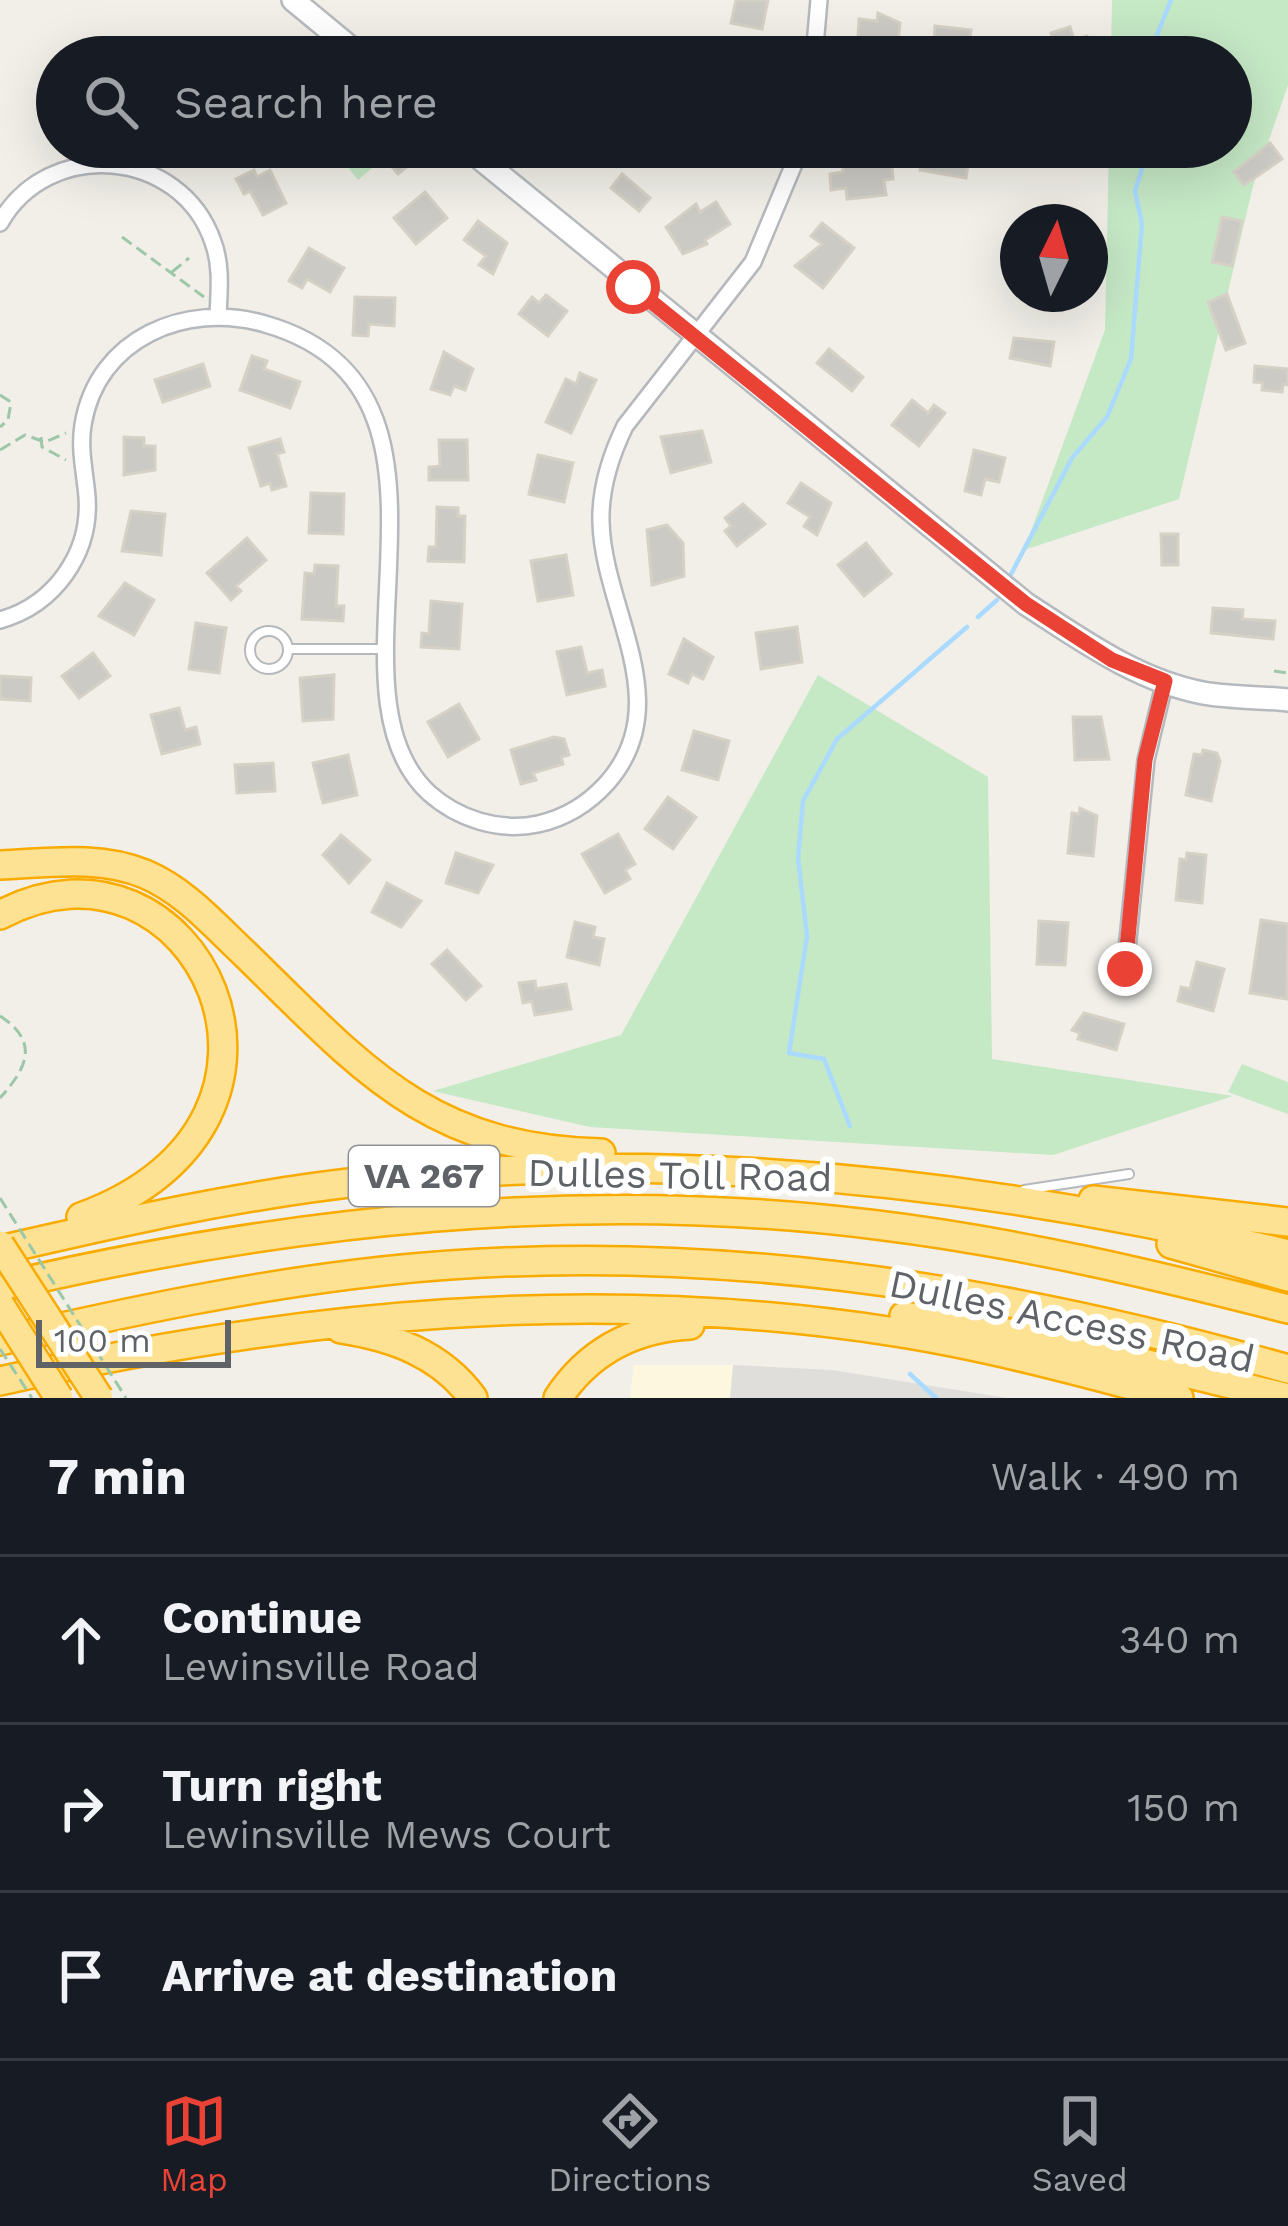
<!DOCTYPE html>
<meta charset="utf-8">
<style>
body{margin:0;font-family:"Work Sans",sans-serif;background:#20242c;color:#f1f3f6}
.compass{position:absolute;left:1000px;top:204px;width:108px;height:108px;border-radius:50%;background:#171b24;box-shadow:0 12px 48px #0002;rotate:5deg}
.scale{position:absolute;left:36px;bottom:30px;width:195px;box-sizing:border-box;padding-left:12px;border:6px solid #5f6368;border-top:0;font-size:33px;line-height:42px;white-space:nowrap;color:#5f6368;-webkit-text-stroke:9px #fff;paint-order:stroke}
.stop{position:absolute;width:36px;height:36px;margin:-27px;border:9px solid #ea4335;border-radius:50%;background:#fff}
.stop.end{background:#ea4335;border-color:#fff;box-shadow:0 3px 12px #0008}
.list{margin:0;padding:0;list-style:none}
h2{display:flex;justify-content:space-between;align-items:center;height:156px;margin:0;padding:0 48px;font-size:51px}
h2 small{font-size:39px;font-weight:400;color:#9ea1a6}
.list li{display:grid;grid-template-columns:78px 1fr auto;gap:36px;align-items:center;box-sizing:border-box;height:168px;padding:0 48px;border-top:3px solid #363941}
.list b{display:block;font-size:45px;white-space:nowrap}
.list p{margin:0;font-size:39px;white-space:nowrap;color:#9ea1a6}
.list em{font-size:39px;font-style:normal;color:#9ea1a6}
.icon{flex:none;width:66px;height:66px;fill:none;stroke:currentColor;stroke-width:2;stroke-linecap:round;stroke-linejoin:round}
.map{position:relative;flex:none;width:1288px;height:1398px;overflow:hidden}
.search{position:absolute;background:#171b24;box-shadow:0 12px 48px #0002;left:36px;right:36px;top:36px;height:132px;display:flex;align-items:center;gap:30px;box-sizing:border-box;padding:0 42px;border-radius:66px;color:#9ea1a6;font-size:45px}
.sheet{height:660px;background:#171b24}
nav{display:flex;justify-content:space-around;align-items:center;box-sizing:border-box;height:168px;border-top:3px solid #363941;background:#171b24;font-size:33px;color:#9ea1a6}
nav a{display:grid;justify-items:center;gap:6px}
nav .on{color:#ea4335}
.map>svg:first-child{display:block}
.commercial{fill:#fef7e0}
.industrial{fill:#e0deda}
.green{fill:#c5e8c5}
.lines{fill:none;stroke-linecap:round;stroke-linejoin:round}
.stream{stroke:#aadaff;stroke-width:4.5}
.building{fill:#cccac5;stroke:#d6d1c6;stroke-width:3}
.lane-casing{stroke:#b5b8bc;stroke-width:12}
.street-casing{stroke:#b5b8bc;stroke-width:20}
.secondary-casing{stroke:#b6babf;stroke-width:26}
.highway-casing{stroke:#f9ab00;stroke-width:32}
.path{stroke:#9cc7a9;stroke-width:3;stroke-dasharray:12 6;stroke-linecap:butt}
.lane{stroke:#fff;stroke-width:8}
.street{stroke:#fff;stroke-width:15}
.secondary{stroke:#fff;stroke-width:21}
.highway{stroke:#fde293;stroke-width:27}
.highway-bridge-casing{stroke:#f9ab00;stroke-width:32;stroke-linecap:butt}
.path-bridge{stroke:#9cc7a9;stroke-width:3;stroke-dasharray:12 6;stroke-linecap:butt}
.highway-bridge{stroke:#fde293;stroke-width:27}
.route{stroke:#ea4335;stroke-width:15}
.labels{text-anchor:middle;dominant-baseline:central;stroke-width:12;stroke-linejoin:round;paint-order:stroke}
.shield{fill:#fff;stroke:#8f9295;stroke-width:3}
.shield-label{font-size:36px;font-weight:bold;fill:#5f6368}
.street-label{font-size:39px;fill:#5f6368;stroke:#fff}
</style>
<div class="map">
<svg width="1288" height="1398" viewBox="0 0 1288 1398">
<rect width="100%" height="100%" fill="#f1efe8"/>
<!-- commercial -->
<path class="commercial" d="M 634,1365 L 733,1365 L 730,1398 L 630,1398 Z"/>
<!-- industrial -->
<path class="industrial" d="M 733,1365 L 832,1370 L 1007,1398 L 730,1398 Z"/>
<!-- green -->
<path class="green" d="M 1112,0 L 1288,0 L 1288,85 L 1253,186 L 1179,499 L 1024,550 L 1105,330 L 1109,147 L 1231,147 L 1231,57 L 1111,57 Z
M 332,147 L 397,147 L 358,180 Z
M 818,675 L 988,777 L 992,1059 L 1233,1096 L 1053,1155 L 590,1127 L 433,1091 L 621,1035 Z
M 1242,1064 L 1288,1082 L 1288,1114 L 1228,1092 Z"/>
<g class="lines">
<!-- stream -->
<path class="stream" d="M 1135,57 L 1155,40 L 1171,0
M 1009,578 L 1072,458 L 1107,417 L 1131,359 L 1142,224 L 1135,191 L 1149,147
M 978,617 L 997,600
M 850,1126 L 824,1059 L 789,1053 L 807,936 L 798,858 L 803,801 L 837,739 L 967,627
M 910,1374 L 936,1398"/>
</g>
<!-- building -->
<path class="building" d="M 736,0 L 768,0 L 762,29 L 731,23 Z
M 878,13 L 900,23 L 898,42 L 858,38 L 859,19 L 877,21 Z
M 935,26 L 971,30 L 969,48 L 934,45 Z
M 1070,27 L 1074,40 L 1087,36 L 1094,57 L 1068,57 L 1064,46 L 1056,48 L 1051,33 Z
M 1270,143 L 1282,159 L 1244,185 L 1234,172 Z
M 400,147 L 409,147 L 418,158 L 398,174 L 385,159 Z
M 924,147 L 970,151 L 966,178 L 920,170 Z
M 874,158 L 875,163 L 892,166 L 893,179 L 884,180 L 886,195 L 847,199 L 846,188 L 831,190 L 830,174 L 843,172 L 842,159 Z
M 254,170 L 257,177 L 270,170 L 286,203 L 263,215 L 250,191 L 244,194 L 236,179 Z
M 622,174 L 650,198 L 639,211 L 611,188 Z
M 425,192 L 447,218 L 416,244 L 394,218 Z
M 716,202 L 730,224 L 705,240 L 707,244 L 683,254 L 666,227 L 696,204 L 700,212 Z
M 1222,217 L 1242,221 L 1232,266 L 1212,262 Z
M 478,221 L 507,243 L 493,274 L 479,265 L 486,256 L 464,240 Z
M 822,223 L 854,248 L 823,288 L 795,266 L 822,244 L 811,236 Z
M 309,248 L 344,268 L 330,292 L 307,279 L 302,288 L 289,281 Z
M 1227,294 L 1245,343 L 1226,350 L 1208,302 Z
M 546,295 L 567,311 L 548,336 L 519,314 L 532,297 L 539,303 Z
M 355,297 L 395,298 L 394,326 L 369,324 L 368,336 L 353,335 Z
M 1014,338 L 1054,342 L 1050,366 L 1010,358 Z
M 829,349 L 863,377 L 852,391 L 817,363 Z
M 444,352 L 473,369 L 465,390 L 454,386 L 450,395 L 431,389 Z
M 252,356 L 267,361 L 264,369 L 300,382 L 290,408 L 240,390 Z
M 203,364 L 210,386 L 163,402 L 155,380 Z
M 1255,366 L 1288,369 L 1288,385 L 1283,384 L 1282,392 L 1262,390 L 1263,383 L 1254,382 Z
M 580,373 L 596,380 L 571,433 L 546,422 L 566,379 L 576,384 Z
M 912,400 L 928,413 L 934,405 L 945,413 L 919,446 L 892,425 Z
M 702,431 L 711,462 L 671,473 L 661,437 Z
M 124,437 L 144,438 L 144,446 L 155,446 L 155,470 L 124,475 Z
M 280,439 L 284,452 L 277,454 L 286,486 L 272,490 L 270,483 L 261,486 L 249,448 Z
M 439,440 L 467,440 L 468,480 L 429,480 L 429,467 L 440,466 Z
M 974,450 L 1005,458 L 999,482 L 985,479 L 981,495 L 965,491 Z
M 538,455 L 573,463 L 564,502 L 529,494 Z
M 801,483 L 831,503 L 817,535 L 804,526 L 810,517 L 788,503 Z
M 311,493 L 344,494 L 343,534 L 309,533 Z
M 743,504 L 765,524 L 737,546 L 725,531 L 731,526 L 725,518 Z
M 437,507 L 458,508 L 458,516 L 465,516 L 464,562 L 428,561 L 429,547 L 436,547 Z
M 131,511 L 165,514 L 161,555 L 122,551 Z
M 667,525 L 683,543 L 684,576 L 652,585 L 647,530 Z
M 1161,534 L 1178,534 L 1178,565 L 1162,565 Z
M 247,538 L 266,560 L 236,586 L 241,591 L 231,600 L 207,573 Z
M 866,543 L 891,574 L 864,596 L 838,565 Z
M 566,555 L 573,595 L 538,601 L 531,561 Z
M 315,565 L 338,566 L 336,606 L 344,606 L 343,621 L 302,619 L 305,573 L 314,574 Z
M 125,583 L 154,600 L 134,635 L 99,616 Z
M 431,601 L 462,604 L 459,649 L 421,647 L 422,633 L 429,634 Z
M 1213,608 L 1243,610 L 1242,619 L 1275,621 L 1273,639 L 1211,633 Z
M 196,623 L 226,628 L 219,673 L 189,669 Z
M 797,627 L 802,662 L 761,669 L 756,633 Z
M 684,639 L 713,657 L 703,679 L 692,674 L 688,683 L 669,674 Z
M 581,647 L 587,673 L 602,670 L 605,686 L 567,695 L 557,652 Z
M 93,653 L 110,676 L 79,698 L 62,676 Z
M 334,675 L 333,719 L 303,721 L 300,678 Z
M 0,676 L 31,678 L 30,701 L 0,699 Z
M 459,704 L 479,739 L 448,757 L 428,722 Z
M 179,708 L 185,730 L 196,727 L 200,744 L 162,754 L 151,715 Z
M 1073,717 L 1101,717 L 1109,759 L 1075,760 Z
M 694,731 L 729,741 L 718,780 L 682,770 Z
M 554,737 L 564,739 L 569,755 L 561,757 L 563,764 L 533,773 L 536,780 L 521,784 L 511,750 Z
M 1203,750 L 1217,753 L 1220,761 L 1211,801 L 1186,795 L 1194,754 L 1202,755 Z
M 348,755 L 357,795 L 323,803 L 313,763 Z
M 273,763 L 275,791 L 237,793 L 235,765 Z
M 668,797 L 696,817 L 673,849 L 645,829 Z
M 1080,808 L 1097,816 L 1093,856 L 1068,853 L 1072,813 L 1079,814 Z
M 618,834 L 635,864 L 625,870 L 630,879 L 605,893 L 582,854 Z
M 341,835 L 370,860 L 349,883 L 323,855 Z
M 456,853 L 493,865 L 478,893 L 446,883 Z
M 1187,853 L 1206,855 L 1202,903 L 1176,900 L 1180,859 L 1186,860 Z
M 387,883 L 421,901 L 401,927 L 372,912 Z
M 1261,920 L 1288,924 L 1287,999 L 1250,993 Z
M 1039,921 L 1068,923 L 1065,965 L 1037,964 Z
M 575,922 L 595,927 L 593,937 L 604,939 L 599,965 L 567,957 Z
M 447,950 L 481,986 L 466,1000 L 432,964 Z
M 1197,962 L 1224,969 L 1213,1011 L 1178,1001 L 1181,987 L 1190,989 Z
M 535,981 L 536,989 L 566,984 L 571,1009 L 535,1015 L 532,1001 L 523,1003 L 519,983 Z
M 1084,1013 L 1124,1024 L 1116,1050 L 1078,1039 L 1080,1033 L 1072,1030 Z"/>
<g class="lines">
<!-- lane casing -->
<g class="lane-casing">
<path id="lane" d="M250 650a19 19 0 1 1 38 0a19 19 0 1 1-38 0Z
M 289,649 L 387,649
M 1024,1190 L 1129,1174"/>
</g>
<!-- street casing -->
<g class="street-casing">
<path id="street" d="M 814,57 L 819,0
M 0,223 C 48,137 181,148 213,242 C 222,266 219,291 218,316
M 0,620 C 54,605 91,554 87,497 C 85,472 79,450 83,425 C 97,338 186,301 265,324 C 495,390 312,685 429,793 C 458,819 499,832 538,824 C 565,818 589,803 607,783 C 678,703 603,610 601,522 C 600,488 610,457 625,426 L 753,262 L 801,147
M 1125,969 L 1146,760 L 1165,681"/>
</g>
<!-- secondary casing -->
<g class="secondary-casing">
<path id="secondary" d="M 293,0 L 362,57
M 466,147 L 1026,604 C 1082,640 1136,680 1203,693 C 1231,698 1260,697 1288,700"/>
</g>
<!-- highway casing -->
<g class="highway-casing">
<path id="highway" d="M 0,865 C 49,863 99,855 145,874 C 185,891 214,925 245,954 C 360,1066 427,1149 601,1153
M 0,915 C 193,811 346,1121 81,1217
M 1093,1200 L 1288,1222
M 1171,1244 L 1288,1277
M 0,1250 C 121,1222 243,1194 367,1181 C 675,1148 988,1182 1288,1254
M 0,1287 C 288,1220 582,1188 877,1225 C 1016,1242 1153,1274 1288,1309
M 904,1316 L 1045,1339 L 1288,1398
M 341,1329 C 393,1337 441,1354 473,1398
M 0,1341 C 127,1312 254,1285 383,1271 C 692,1238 992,1285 1288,1369
M 0,1381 C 296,1314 594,1285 895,1332 C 991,1347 1086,1373 1179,1398
M 558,1398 C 589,1351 634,1328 690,1325"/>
</g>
<!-- path -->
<path class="path" d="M 122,237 L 204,297
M 172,272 L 189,258
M 0,395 L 11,402 L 8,420 L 0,427
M 41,437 L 42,447 L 66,460
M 0,450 L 25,435 L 45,442 L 66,433
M 1274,671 L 1288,673
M 0,1016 C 40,1042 27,1068 0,1098"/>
<!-- lane -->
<use href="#lane" class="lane"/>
<!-- street -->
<use href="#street" class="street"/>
<!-- secondary -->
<use href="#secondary" class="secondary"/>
<!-- highway -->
<use href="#highway" class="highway"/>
<!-- highway-bridge casing -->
<g class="highway-bridge-casing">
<path id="highway-bridge" d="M 0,1245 L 99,1398
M 0,1305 L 59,1398"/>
</g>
<!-- path-bridge -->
<path class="path-bridge" d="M 0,1198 L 126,1398
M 0,1349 L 32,1398"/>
<!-- highway-bridge -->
<use href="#highway-bridge" class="highway-bridge"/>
</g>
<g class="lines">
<!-- route -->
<path class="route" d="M 633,287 L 1026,604 L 1112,660 L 1165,681 L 1145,760 L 1125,969"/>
</g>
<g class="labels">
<!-- shield labels -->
<rect class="shield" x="349" y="1146" width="150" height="60" rx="9"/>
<g class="shield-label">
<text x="424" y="1176">VA 267</text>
</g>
<!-- street labels -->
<g class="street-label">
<text transform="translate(680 1175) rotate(1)">Dulles Toll Road</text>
<text transform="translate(1072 1321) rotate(12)">Dulles Access Road</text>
</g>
</g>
</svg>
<svg class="compass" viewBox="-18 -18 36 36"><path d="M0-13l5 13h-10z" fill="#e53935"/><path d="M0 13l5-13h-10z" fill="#9ea1a6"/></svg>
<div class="scale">100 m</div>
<div class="stop" style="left:633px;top:287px"></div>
<div class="stop end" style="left:1125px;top:969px"></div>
<div class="search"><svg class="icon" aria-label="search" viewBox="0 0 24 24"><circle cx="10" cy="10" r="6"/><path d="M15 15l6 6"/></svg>Search here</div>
</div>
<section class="sheet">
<h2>7 min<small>Walk · 490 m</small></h2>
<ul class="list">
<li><svg class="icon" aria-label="ahead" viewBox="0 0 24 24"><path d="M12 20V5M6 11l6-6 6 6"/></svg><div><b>Continue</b><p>Lewinsville Road</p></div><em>340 m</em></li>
<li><svg class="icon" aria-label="right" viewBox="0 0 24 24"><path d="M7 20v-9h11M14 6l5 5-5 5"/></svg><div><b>Turn right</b><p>Lewinsville Mews Court</p></div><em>150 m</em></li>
<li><svg class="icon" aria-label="arrive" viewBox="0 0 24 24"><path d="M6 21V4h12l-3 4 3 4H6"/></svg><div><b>Arrive at destination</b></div></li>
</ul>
</section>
<nav>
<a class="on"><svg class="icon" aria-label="map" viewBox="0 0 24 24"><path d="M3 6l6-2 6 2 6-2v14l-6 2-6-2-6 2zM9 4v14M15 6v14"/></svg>Map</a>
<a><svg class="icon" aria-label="directions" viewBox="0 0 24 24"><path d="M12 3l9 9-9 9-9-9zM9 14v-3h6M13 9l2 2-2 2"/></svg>Directions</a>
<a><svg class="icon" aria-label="saved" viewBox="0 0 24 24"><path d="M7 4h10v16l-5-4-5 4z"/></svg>Saved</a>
</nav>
